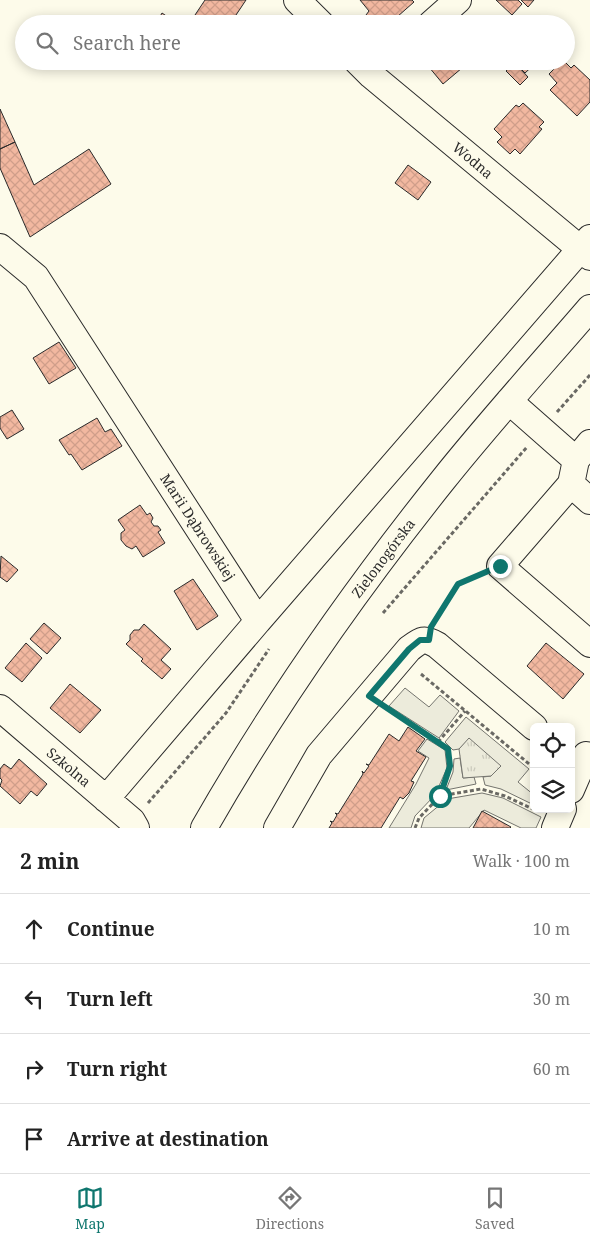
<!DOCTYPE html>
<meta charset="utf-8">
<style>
body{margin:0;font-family:"Noto Serif",serif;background:#f6f6f6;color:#222}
.controls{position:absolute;right:15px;bottom:15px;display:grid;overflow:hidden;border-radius:8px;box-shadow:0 2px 12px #0003}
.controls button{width:45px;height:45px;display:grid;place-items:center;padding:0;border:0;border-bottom:1px solid #e0e0e0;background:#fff;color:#222;font:25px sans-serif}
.stop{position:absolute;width:15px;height:15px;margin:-11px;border:4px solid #0f766e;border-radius:50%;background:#fff}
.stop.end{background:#0f766e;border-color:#fff;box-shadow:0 1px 5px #0008}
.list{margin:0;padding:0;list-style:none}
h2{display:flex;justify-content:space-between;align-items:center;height:65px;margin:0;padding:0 20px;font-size:21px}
h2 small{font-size:16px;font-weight:400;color:#767676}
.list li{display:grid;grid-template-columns:32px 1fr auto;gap:15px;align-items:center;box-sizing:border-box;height:70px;padding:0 20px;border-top:1px solid #e0e0e0}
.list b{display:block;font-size:19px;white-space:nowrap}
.list em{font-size:16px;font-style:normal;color:#767676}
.icon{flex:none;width:28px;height:28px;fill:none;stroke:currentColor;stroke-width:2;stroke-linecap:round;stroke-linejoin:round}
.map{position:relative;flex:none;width:590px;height:828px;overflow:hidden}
.search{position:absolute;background:#fff;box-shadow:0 2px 12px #0003;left:15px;right:15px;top:15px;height:55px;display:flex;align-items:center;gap:12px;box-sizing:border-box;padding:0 18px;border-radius:28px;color:#767676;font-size:19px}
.sheet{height:345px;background:#fff}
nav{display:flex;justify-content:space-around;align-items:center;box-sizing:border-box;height:70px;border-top:1px solid #e0e0e0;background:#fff;font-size:14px;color:#767676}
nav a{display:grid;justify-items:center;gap:2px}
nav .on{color:#0f766e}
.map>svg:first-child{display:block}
.green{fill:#ecebdb;stroke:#74746e}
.park{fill:url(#park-tufts);stroke:#74746e}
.building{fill:url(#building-cross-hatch);stroke:#2b2b2b}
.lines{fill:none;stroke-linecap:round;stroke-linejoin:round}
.minor-casing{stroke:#2b2b2b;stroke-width:28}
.path{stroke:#6a6964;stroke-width:3;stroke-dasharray:4 2.5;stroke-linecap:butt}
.minor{stroke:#fdfbea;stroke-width:26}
.route{stroke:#0f766e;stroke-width:6}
.labels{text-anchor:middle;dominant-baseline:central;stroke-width:4;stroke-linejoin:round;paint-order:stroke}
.street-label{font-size:14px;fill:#2b2b2b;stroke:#fdfbea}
</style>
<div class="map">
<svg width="590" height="828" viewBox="0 0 590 828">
<defs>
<pattern id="park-tufts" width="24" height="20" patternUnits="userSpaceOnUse" patternTransform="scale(1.25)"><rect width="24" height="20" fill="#ecebdb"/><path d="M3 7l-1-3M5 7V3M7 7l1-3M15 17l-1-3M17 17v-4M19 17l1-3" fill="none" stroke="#cbcabc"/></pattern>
<pattern id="building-cross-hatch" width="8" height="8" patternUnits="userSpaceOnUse" patternTransform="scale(1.25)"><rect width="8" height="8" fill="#f2b8a0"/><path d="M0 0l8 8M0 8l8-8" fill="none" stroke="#d09e8a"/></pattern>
</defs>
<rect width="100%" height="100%" fill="#fdfbea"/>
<!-- green -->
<path class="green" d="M 405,688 L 429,707 L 440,695 L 459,711 L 439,738 L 389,706 Z
M 466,717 L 529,769 L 518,782 L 534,795 L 534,805 L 501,789 L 485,785 L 483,777 L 491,776 L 469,739 L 459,749 L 453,750 L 445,742 Z
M 427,739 L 445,750 L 447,768 L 435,795 L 415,816 L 411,828 L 389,828 L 416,784 L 429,758 L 418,751 Z
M 460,758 L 463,778 L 474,777 L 476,784 L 446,790 L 453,772 L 454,759 Z
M 482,793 L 503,798 L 541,817 L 536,828 L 521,828 L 484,810 L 469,828 L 421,828 L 424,818 L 447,799 Z"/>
<!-- park -->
<path class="park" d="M 469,738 L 501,766 L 491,776 L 463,778 L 459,749 Z"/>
<!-- building -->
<path class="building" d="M 205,0 L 246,0 L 230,24 L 189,24 Z
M 360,0 L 412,0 L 414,2 L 389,24 L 374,24 L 366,15 L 369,11 Z
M 496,0 L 518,0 L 522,4 L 512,15 Z
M 521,0 L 534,0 L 528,7 Z
M 162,13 L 178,24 L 156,24 Z
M 424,61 L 456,61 L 462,68 L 443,84 Z
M 517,61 L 538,61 L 525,73 L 515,63 Z
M 562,61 L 564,61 L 571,68 L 574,65 L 590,80 L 590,102 L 577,116 L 550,90 L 557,83 L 549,74 Z
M 515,63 L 528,77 L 520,85 L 506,71 Z
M 523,103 L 544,122 L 539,127 L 542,129 L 520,154 L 515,149 L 510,154 L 497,142 L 502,137 L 494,129 L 516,105 L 519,107 Z
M 0,109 L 15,142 L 0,149 Z
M 15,142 L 34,185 L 89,149 L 111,184 L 30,237 L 0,168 L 0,149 Z
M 408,165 L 431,182 L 418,200 L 395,183 Z
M 59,342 L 76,368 L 49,384 L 33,358 Z
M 12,410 L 24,429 L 7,439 L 0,428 L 0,417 Z
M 97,418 L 105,432 L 111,429 L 122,446 L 82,470 L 71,454 L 69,455 L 59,440 Z
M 140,505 L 147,515 L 150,513 L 153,518 L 151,522 L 154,526 L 158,526 L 161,530 L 158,532 L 165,543 L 143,557 L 136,546 L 132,549 L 126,546 L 121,540 L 121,533 L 125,530 L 118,520 Z
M 1,556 L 18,570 L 7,582 L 0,577 Z
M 193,579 L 218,616 L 197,630 L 174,591 Z
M 44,623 L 61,638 L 47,654 L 30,639 Z
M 144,624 L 171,649 L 161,660 L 171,669 L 162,679 L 141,661 L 143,659 L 126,644 L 130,640 L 130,635 L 134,630 L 139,630 Z
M 26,643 L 42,658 L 22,682 L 5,668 Z
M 546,643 L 584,674 L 563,699 L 527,666 Z
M 70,684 L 101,710 L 80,733 L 50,708 Z
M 408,727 L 425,739 L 416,751 L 426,757 L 411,781 L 414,782 L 409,793 L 403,799 L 400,797 L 381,828 L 329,828 L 332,823 L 330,821 L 333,822 L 337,815 L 335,813 L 338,814 L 363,774 L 362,771 L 364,773 L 369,766 L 366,764 L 369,765 L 389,734 L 399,741 Z
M 19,759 L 47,784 L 37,796 L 31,791 L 20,804 L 0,786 L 2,780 L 0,778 L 0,769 L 4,764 L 11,769 Z
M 482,811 L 511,827 L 510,828 L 473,828 Z"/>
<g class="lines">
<!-- minor casing -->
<g class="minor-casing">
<path id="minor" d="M 297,0 L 321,24
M 431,24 L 458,0
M 357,61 L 371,75 L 590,257
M 0,247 L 36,277 L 258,621 L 106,799
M 509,401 L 576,460
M 590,443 L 576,460 L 571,484 L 500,566 L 590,644
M 571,484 L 590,501
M 258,621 L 590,238
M 0,708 L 132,821 L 136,828
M 571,790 L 586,755
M 204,828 C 274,705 355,590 443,480 C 490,421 541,365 590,308
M 277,828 L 319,755 L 409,649 C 421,640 424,637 437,645 L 534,727
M 555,828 L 563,809"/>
</g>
<!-- path -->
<path class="path" d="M 557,412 L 590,375
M 383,613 L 527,447
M 436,619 L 458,585 L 479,575
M 421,674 L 534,768
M 390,710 L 448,749 L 450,766 L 440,796
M 438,742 L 465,711
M 148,803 L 226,713 L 269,649
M 415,828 L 419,818 L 440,796 L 481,789 L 505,796 L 537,811"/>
<!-- minor -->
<use href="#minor" class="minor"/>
</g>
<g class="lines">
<!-- route -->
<path class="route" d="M 440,796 L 450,766 L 448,749 L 369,696 L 409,649 L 420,640 L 429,640 L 431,627 L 458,584 L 500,566"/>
</g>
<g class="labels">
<!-- street labels -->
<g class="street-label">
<text transform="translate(473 160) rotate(40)">Wodna</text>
<text transform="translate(198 527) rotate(57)">Marii Dąbrowskiej</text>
<text transform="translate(383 558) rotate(-53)">Zielonogórska</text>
<text transform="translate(69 767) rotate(40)">Szkolna</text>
</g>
</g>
</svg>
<div class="controls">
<button><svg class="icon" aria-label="locate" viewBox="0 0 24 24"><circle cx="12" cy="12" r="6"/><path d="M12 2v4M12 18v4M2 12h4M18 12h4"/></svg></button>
<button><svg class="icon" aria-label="layers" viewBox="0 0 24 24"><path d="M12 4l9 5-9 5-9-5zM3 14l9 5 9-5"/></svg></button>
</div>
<div class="stop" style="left:440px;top:796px"></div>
<div class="stop end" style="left:500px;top:566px"></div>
<div class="search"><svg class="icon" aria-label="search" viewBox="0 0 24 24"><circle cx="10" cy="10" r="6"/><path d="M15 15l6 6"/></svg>Search here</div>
</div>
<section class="sheet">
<h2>2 min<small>Walk · 100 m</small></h2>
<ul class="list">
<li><svg class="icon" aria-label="ahead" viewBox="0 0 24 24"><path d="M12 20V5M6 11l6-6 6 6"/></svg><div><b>Continue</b></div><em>10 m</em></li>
<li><svg class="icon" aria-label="left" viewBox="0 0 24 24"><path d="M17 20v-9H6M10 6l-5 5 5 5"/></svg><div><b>Turn left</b></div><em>30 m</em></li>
<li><svg class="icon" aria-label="right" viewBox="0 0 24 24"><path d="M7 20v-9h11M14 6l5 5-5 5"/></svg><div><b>Turn right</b></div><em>60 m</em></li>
<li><svg class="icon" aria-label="arrive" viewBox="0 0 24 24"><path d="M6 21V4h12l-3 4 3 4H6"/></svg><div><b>Arrive at destination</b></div></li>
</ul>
</section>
<nav>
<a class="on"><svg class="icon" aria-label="map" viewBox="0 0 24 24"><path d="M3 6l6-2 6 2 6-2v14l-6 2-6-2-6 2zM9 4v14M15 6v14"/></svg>Map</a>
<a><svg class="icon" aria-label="directions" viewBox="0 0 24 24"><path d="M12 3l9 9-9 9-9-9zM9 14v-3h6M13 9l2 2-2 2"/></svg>Directions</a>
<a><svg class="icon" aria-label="saved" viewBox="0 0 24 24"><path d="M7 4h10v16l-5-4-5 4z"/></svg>Saved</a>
</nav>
